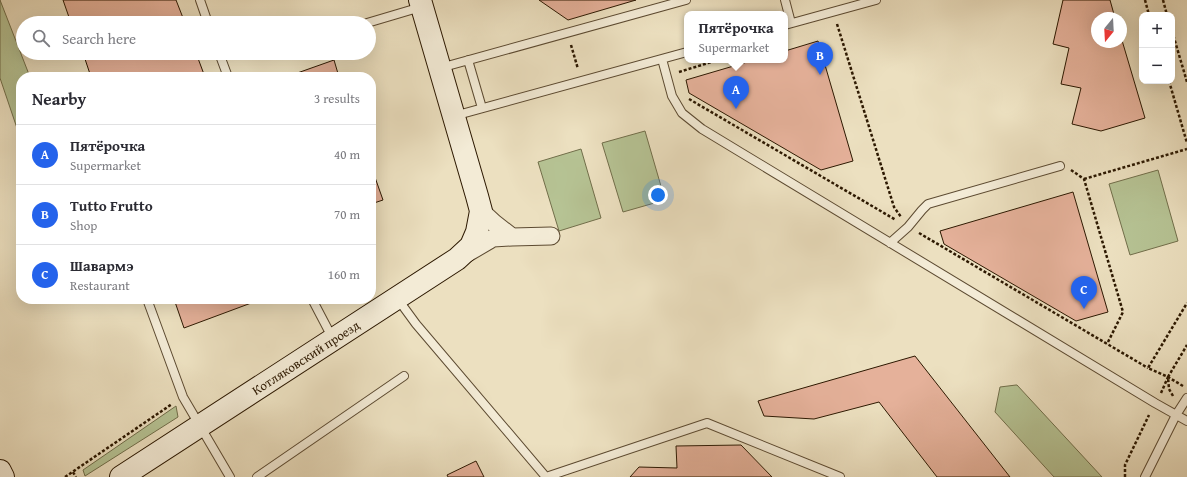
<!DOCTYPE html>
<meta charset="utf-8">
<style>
body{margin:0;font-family:"Gentium Book Plus",serif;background:#f2f2f3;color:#2b2b33}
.controls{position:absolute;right:12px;top:12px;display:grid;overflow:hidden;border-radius:8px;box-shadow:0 4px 16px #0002}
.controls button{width:36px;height:36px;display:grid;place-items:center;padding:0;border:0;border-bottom:1px solid #e1e1e2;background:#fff;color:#2b2b33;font:20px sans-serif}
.compass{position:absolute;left:1091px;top:12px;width:36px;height:36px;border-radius:50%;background:#fff;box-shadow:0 4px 16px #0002;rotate:198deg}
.you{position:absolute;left:658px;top:195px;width:14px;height:14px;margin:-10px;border:3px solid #fff;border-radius:50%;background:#1a73e8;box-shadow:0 0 0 6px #1a73e833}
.badge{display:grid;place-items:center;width:26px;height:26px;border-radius:50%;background:#2563eb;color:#fff;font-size:13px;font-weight:700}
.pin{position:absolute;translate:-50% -33px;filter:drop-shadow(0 1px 2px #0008)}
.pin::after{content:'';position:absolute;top:21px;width:14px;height:12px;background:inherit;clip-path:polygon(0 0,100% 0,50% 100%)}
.popup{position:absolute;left:684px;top:11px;width:104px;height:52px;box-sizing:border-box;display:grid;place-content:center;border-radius:8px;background:#fff;filter:drop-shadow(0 1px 3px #0005);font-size:13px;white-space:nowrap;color:#7c7c81}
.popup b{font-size:15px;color:#2b2b33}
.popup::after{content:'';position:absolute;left:50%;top:100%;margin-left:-8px;border:8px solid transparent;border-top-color:#fff}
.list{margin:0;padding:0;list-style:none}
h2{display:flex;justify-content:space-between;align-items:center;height:52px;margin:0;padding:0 16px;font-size:17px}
h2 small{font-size:13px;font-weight:400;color:#7c7c81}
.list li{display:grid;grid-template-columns:26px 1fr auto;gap:12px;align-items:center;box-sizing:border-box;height:60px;padding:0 16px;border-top:1px solid #e1e1e2}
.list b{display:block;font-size:15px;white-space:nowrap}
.list p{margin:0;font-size:13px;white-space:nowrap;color:#7c7c81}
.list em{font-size:13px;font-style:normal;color:#7c7c81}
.icon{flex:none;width:22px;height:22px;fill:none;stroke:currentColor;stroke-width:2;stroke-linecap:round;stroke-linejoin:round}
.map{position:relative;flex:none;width:1187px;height:477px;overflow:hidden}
.search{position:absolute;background:#fff;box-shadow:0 4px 16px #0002;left:16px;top:16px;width:360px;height:44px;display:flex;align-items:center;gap:10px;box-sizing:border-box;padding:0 14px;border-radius:22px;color:#7c7c81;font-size:15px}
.panel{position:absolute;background:#fff;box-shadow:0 4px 16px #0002;left:16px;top:72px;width:360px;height:232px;border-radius:16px}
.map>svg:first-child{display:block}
.green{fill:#b6c394;stroke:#716e4a}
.building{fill:#e5b19a;stroke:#2c1801}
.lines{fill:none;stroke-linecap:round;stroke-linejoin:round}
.lane-casing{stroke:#5c4a31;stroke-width:10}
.street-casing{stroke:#5c4a31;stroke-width:19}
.secondary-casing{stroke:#2c1801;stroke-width:24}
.path{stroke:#2c1801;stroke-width:2.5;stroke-dasharray:3 2;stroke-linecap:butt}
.lane{stroke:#f3ebd6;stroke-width:8}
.street{stroke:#f3ebd6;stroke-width:17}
.secondary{stroke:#f3ebd6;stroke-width:22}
.labels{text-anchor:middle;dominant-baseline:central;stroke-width:3.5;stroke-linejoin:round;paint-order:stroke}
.street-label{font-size:13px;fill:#2c1801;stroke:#f3ebd6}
</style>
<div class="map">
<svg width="1187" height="477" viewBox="0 0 1187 477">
<rect width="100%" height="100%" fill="#ece0c0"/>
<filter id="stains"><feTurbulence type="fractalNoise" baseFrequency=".005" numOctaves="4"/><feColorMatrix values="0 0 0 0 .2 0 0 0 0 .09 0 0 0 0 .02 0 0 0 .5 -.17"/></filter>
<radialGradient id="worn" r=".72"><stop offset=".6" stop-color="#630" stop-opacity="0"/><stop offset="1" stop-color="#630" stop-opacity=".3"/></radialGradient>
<!-- green -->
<path class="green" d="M 0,0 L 30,77 L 21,77 L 21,140 L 0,78 Z
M 645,131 L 665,200 L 623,212 L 602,143 Z
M 581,149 L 601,218 L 559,231 L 538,162 Z
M 1158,170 L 1178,241 L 1130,255 L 1109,184 Z
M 1016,385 L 1017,385 L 1102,477 L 1054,477 L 995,412 L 1000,387 Z
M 176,406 L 178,417 L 85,476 L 83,470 Z"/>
<!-- building -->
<path class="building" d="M 63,0 L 176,0 L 185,23 L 71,23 Z
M 539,0 L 636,0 L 568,20 Z
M 1063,0 L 1110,0 L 1115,18 L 1097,18 L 1097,42 L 1121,42 L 1121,37 L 1145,118 L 1101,131 L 1072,124 L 1081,88 L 1061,84 L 1069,48 L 1053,44 Z
M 818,41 L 853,161 L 821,170 L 689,93 L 686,80 L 754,60 L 785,60 L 785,51 Z
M 83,53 L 196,53 L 205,77 L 91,77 Z
M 334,60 L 339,77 L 286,77 Z
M 371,166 L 383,200 L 371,204 Z
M 1073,192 L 1108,312 L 1076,321 L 944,244 L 940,231 Z
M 174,299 L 262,299 L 184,328 Z
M 915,356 L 1010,477 L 937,477 L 879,402 L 814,419 L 764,416 L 758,401 Z
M 741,445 L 772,477 L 630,477 L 639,467 L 677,468 L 676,446 Z
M 476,461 L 484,477 L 448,477 L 447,475 Z"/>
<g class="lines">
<!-- lane casing -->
<g class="lane-casing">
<path id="lane" d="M 200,0 L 208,23
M 785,0 L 791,23
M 367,23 L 421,7
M 785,25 L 876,0
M 219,53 L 228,77
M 662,59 L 672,96 L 682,113 L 702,129 L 1155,403 L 1187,421
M 468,60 L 482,108
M 440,68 L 686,0
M 454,116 L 687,52
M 890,243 L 908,227 L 922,210 L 928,204 L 1060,166
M 397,298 L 416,324 L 546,477
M 147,299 L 183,397 L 230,477
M 312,299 L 333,339
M 257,477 L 404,376
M 546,477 L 707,423 L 840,477
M 1145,477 L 1176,415 L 1187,398"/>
</g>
<!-- street casing -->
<g class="street-casing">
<path id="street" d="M 481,211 L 494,223 L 512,237
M 464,255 L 493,238 L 512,237 L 551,236"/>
</g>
<!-- secondary casing -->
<g class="secondary-casing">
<g id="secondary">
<path d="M 0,471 L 3,477"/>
<path id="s1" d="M 121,477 L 457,259 L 471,246 L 477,232 L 481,211 L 477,196 L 420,0"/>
</g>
</g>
<!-- path -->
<path class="path" d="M 1145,0 L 1149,15
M 1163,0 L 1167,15
M 837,24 L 894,207 L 901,217
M 1172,31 L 1187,82
M 571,45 L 578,69
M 679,72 L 718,60
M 1169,81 L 1187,143
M 689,99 L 896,220
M 1071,170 L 1084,179 L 1123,312 L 1107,344
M 1084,179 L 1187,149
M 919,233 L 1148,368
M 1183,386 L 1168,377 L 1148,368 L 1187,303
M 1161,393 L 1168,377
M 1173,396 L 1169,389 L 1168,377 L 1187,345
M 73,472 L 76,477
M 65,477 L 172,404
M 1125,477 L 1125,465 L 1149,415"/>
<!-- lane -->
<use href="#lane" class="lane"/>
<!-- street -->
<use href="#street" class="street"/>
<!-- secondary -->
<use href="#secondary" class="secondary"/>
</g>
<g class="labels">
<!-- street labels -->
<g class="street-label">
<text stroke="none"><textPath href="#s1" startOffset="220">Котляковский проезд</textPath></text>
</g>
</g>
<rect width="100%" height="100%" filter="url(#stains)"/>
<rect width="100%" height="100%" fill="url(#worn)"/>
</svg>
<div class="controls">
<button>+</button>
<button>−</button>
</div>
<svg class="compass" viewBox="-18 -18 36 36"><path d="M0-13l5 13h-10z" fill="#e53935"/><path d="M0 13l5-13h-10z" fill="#7c7c81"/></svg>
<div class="you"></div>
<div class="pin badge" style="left:736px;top:109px">A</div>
<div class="popup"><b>Пятёрочка</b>Supermarket</div>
<div class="pin badge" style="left:820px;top:75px">B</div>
<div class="pin badge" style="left:1084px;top:309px">C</div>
<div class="search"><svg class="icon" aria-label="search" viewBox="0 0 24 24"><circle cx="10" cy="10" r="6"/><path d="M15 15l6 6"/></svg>Search here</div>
<section class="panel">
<h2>Nearby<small>3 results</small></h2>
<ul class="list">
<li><span class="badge">A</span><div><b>Пятёрочка</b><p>Supermarket</p></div><em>40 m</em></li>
<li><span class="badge">B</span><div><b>Tutto Frutto</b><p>Shop</p></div><em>70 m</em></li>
<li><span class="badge">C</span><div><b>Шавармэ</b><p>Restaurant</p></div><em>160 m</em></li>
</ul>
</section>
</div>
